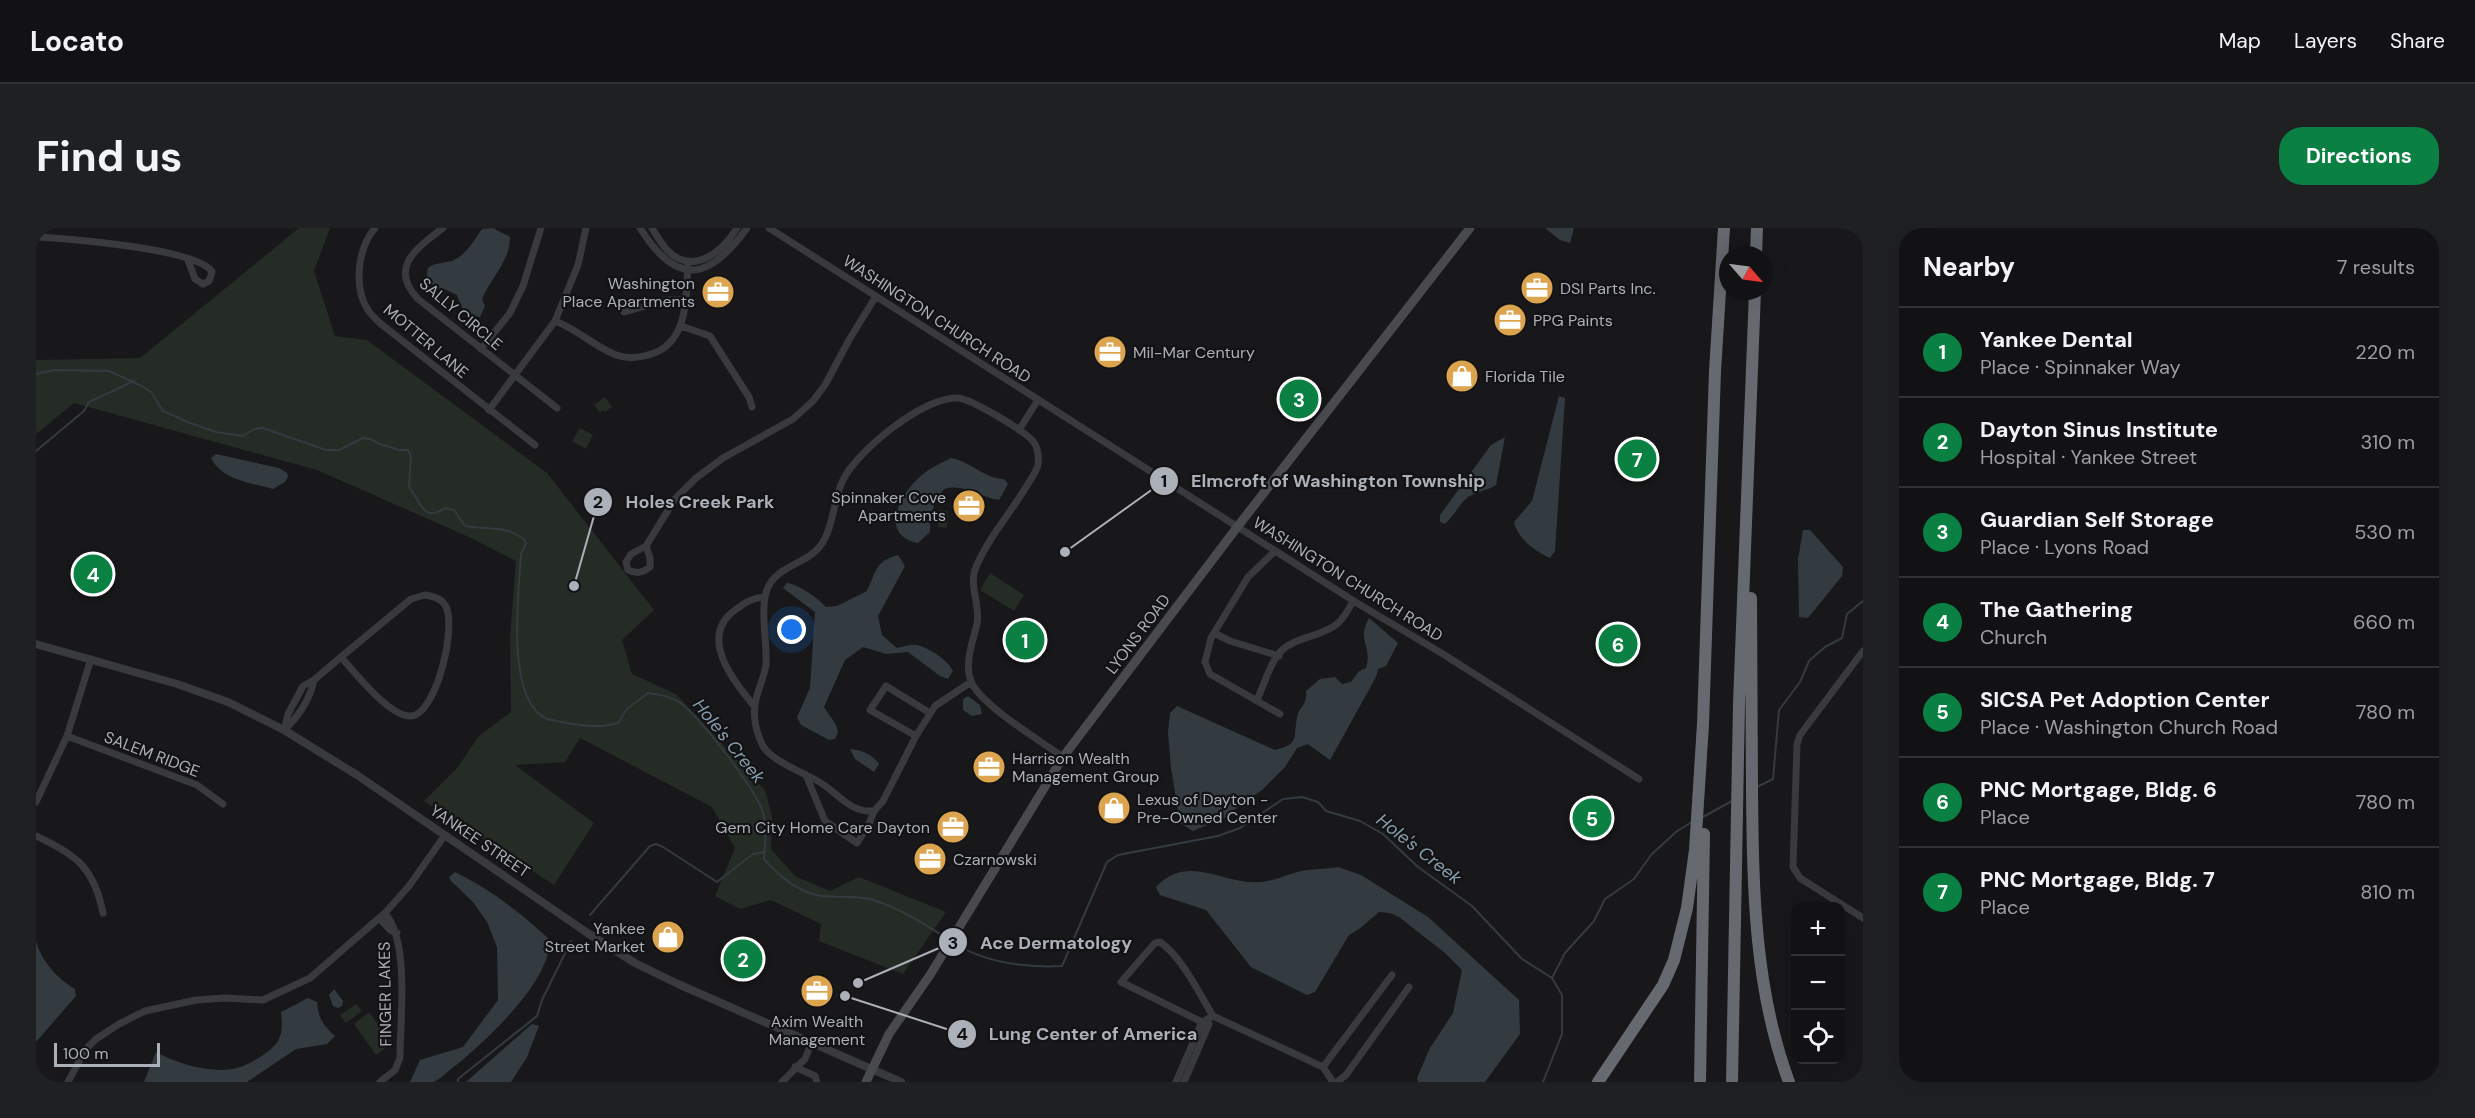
<!DOCTYPE html>
<meta charset="utf-8">
<style>
body{margin:0;font-family:"DM Sans",sans-serif;background:#1f2022;color:#f1f3f6}
.controls{position:absolute;right:18px;bottom:18px;display:grid;overflow:hidden;border-radius:12px;box-shadow:0 6px 24px #0002}
.controls button{width:54px;height:54px;display:grid;place-items:center;padding:0;border:0;border-bottom:2px solid #313234;background:#121214;color:#f1f3f6;font:30px sans-serif}
.compass{position:absolute;left:1683px;top:18px;width:54px;height:54px;border-radius:50%;background:#121214;box-shadow:0 6px 24px #0002;rotate:118deg}
.scale{position:absolute;left:18px;bottom:15px;width:106px;box-sizing:border-box;padding-left:6px;border:3px solid #acb0b8;border-top:0;font-size:16px;line-height:21px;white-space:nowrap;color:#acb0b8;-webkit-text-stroke:4px #131315;paint-order:stroke}
.you{position:absolute;left:756px;top:402px;width:21px;height:21px;margin:-15px;border:4px solid #fff;border-radius:50%;background:#1a73e8;box-shadow:0 0 0 9px #1a73e833}
.badge{display:grid;place-items:center;width:39px;height:39px;border-radius:50%;background:#0b8043;color:#fff;font-size:20px;font-weight:700}
.pin{position:absolute;translate:-50% -50%;border:3px solid #fff;box-shadow:0 2px 6px #0006}
.list{margin:0;padding:0;list-style:none}
h2{display:flex;justify-content:space-between;align-items:center;height:78px;margin:0;padding:0 24px;font-size:26px}
h2 small{font-size:20px;font-weight:400;color:#9c9ea0}
.list li{display:grid;grid-template-columns:39px 1fr auto;gap:18px;align-items:center;box-sizing:border-box;height:90px;padding:0 24px;border-top:2px solid #313234}
.list b{display:block;font-size:22px;white-space:nowrap}
.list p{margin:0;font-size:20px;white-space:nowrap;color:#9c9ea0}
.list em{font-size:20px;font-style:normal;color:#9c9ea0}
.icon{flex:none;width:33px;height:33px;fill:none;stroke:currentColor;stroke-width:2;stroke-linecap:round;stroke-linejoin:round}
.map{position:relative;flex:none;width:1827px;height:854px;overflow:hidden;border-radius:24px}
header{display:flex;align-items:center;gap:36px;box-sizing:border-box;height:84px;padding:0 30px;background:#121214;border-bottom:2px solid #313234}
header strong{font-size:28px}
nav{display:flex;gap:33px;margin-inline-start:auto;font-size:21px}
.intro{display:flex;align-items:center;justify-content:space-between;box-sizing:border-box;height:144px;padding:0 36px}
h1{margin:0;font-size:42px}
.button{padding:15px 27px;border-radius:24px;background:#0b8043;color:#fff;font-size:21px;font-weight:700}
main{display:flex;gap:36px;padding:0 36px}
aside{flex:1;background:#121214;border-radius:24px;box-shadow:0 6px 24px #0002}
.map>svg:first-child{display:block}
.green{fill:#252b25}
.water{fill:#333b41}
.lines{fill:none;stroke-linecap:round;stroke-linejoin:round}
.stream{stroke:#333b41;stroke-width:2}
.minor{stroke:#393a3e;stroke-width:7}
.tertiary{stroke:#393a3e;stroke-width:8}
.secondary{stroke:#484a4e;stroke-width:9}
.motorway{stroke:#66696f;stroke-width:12}
.labels{text-anchor:middle;dominant-baseline:central;stroke-width:4.5;stroke-linejoin:round;paint-order:stroke}
.poi-label{font-size:16px;fill:#acb0b8;stroke:#131315;text-anchor:start}
.street-label{font-size:16px;fill:#acb0b8;stroke:#131315}
.water-label{font-size:18px;font-style:italic;fill:#879eae;stroke:#131315}
.leader{fill:none;stroke:#acb0b8;stroke-width:2}
.callout-dot{fill:#acb0b8;stroke:#131315;stroke-width:2}
.mark-label{font-size:18px;text-anchor:middle;font-weight:bold;fill:#111}
.callout-label{font-size:18px;text-anchor:middle;font-weight:bold;fill:#acb0b8;stroke:#131315;stroke-width:4.5;stroke-linejoin:round;paint-order:stroke}
</style>
<header>
<strong>Locato</strong>
<nav><a>Map</a><a>Layers</a><a>Share</a></nav>
</header>
<div class="intro"><h1>Find us</h1><a class="button">Directions</a></div>
<main>
<div class="map">
<svg width="1827" height="854" viewBox="0 0 1827 854">
<rect width="100%" height="100%" fill="#18181a"/>
<!-- green -->
<path class="green" d="M 263,0 L 294,0 L 278,43 L 299,108 L 331,112 L 511,245 L 618,382 L 586,412 L 596,446 L 640,466 L 729,562 L 736,588 L 735,621 L 759,648 L 794,663 L 823,649 L 910,684 L 867,746 L 783,713 L 785,696 L 735,672 L 704,681 L 679,668 L 699,620 L 676,579 L 544,510 L 529,534 L 479,537 L 558,595 L 518,657 L 388,573 L 421,540 L 443,508 L 475,484 L 474,409 L 480,333 L 435,310 L 281,242 L 38,175 L 0,206 L 0,132 L 104,130 Z
M 569,169 L 576,179 L 569,184 L 567,182 L 564,185 L 558,177 Z
M 544,200 L 557,207 L 550,221 L 536,213 Z
M 903,282 L 912,283 L 911,300 L 902,299 Z
M 954,345 L 988,367 L 978,383 L 944,362 Z
M 320,776 L 326,783 L 310,795 L 304,787 Z
M 333,784 L 356,815 L 340,827 L 318,796 Z"/>
<!-- water -->
<path class="water" d="M 457,0 L 474,9 C 474,33 455,50 446,71 L 449,78 L 444,89 C 428,87 426,82 421,67 L 411,62 L 395,59 L 390,52 L 392,40 C 401,33 412,36 420,31 C 431,25 439,11 446,1 Z
M 1509,0 L 1538,0 L 1534,15 L 1524,12 Z
M 1523,168 L 1529,170 L 1519,323 L 1514,330 C 1499,323 1482,311 1478,294 L 1496,273 Z
M 1469,209 L 1460,257 C 1451,263 1441,263 1432,269 C 1423,276 1418,288 1409,296 L 1404,294 L 1404,287 L 1455,217 Z
M 180,226 L 243,240 L 251,245 L 252,249 L 249,254 L 237,261 C 215,255 186,252 175,230 Z
M 915,230 C 934,233 949,251 968,251 L 972,256 L 963,272 C 943,269 928,255 908,261 C 897,275 894,286 894,304 L 882,315 C 841,306 865,264 886,247 C 894,240 905,235 915,230 Z
M 1767,302 L 1774,302 L 1807,339 L 1806,348 L 1772,390 L 1763,389 L 1762,331 Z
M 862,327 L 869,338 L 842,388 L 846,407 L 861,420 C 867,419 875,416 881,417 C 893,420 912,432 917,443 L 912,451 L 904,448 L 872,424 L 850,426 L 827,419 L 809,432 L 788,479 C 793,488 800,493 802,504 L 799,511 L 793,512 L 765,497 L 761,489 L 774,460 L 779,384 L 747,360 L 751,355 C 762,356 782,370 790,379 L 801,378 L 831,363 C 840,344 839,333 862,327 Z
M 1333,390 L 1362,415 L 1350,438 L 1342,441 L 1340,449 L 1294,532 L 1272,516 L 1261,520 L 1249,539 L 1225,563 L 1207,574 L 1192,588 L 1157,603 L 1144,595 L 1135,540 L 1132,505 L 1134,485 L 1141,478 L 1239,522 C 1264,516 1257,510 1261,490 C 1263,477 1271,480 1270,463 L 1284,451 L 1299,449 L 1306,456 L 1315,454 L 1323,443 L 1330,440 C 1337,418 1320,413 1333,390 Z
M 932,468 L 944,477 L 946,486 L 936,488 L 927,482 L 927,471 Z
M 814,521 C 825,522 836,526 843,536 L 838,544 L 819,531 Z
M 1302,639 L 1325,647 L 1392,689 L 1483,772 L 1484,806 L 1449,854 L 1382,854 L 1381,850 L 1394,820 L 1417,785 L 1426,742 L 1409,725 L 1363,689 L 1354,685 L 1343,684 L 1323,701 L 1313,707 L 1279,764 L 1271,767 L 1215,739 L 1170,682 L 1124,667 L 1120,659 C 1153,624 1188,658 1225,654 C 1239,653 1252,646 1265,643 C 1277,641 1290,641 1302,639 Z
M 419,644 C 454,661 485,685 514,712 C 514,754 450,813 419,838 C 413,842 404,852 397,854 C 390,854 381,854 374,854 L 384,832 L 427,819 L 462,772 L 461,719 L 451,694 L 437,674 L 414,652 L 413,649 Z
M 0,712 C 4,732 22,751 39,761 L 40,768 L 0,814 Z
M 298,761 L 307,773 L 306,778 L 302,780 L 297,778 L 293,767 Z
M 272,770 L 281,774 C 282,790 287,797 299,808 L 291,816 L 260,821 L 211,854 L 108,854 L 120,824 C 142,836 173,845 197,841 C 209,840 239,822 243,811 C 247,802 246,793 245,784 Z
M 496,796 L 503,798 L 491,829 L 475,854 L 430,854 Z"/>
<g class="lines">
<!-- stream -->
<path class="stream" d="M 0,146 L 18,142 L 73,143 L 106,158 L 115,164 L 127,183 L 154,195 L 180,204 L 207,208 L 219,201 L 227,200 L 290,222 L 303,222 L 327,210 L 334,211 L 344,216 L 363,222 L 372,222 L 375,228 L 373,259 C 384,272 387,296 409,280 L 418,282 L 429,298 C 451,302 469,297 488,311 L 490,315 L 485,326 C 483,364 469,468 509,490 C 515,493 525,493 531,495 C 549,498 565,500 582,495 L 591,481 L 612,465 C 623,466 633,468 643,474 C 661,485 722,564 727,585 C 731,599 729,616 728,631 C 743,648 762,665 786,668 C 803,670 820,667 837,672 C 864,680 888,696 912,711
M 0,223 L 48,183 L 53,174 L 98,153
M 1719,560 L 1737,551 L 1743,482 L 1764,454 L 1773,433 L 1789,419 L 1806,410 L 1811,386 L 1827,373
M 1667,589 L 1696,573
M 554,687 L 614,618 L 620,616 L 627,619 L 681,654 L 717,626 L 728,624
M 916,714 C 949,735 987,740 1026,738 L 1071,634 L 1082,627 L 1182,608 L 1204,600 L 1247,571 L 1266,569 L 1282,574 L 1290,583 L 1324,593 L 1347,606 L 1382,639 L 1436,678 L 1486,731 L 1516,750 L 1526,767 L 1526,806 L 1507,854
M 514,715 L 531,719
M 1516,750 L 1529,725 L 1558,693 L 1569,671 L 1598,651 L 1615,627 L 1641,603 L 1656,594
M 422,854 L 422,851 L 501,788 L 506,772 L 535,713"/>
<!-- minor -->
<path class="minor" d="M 339,0 C 322,20 317,59 332,82 C 335,87 341,92 345,96 L 499,217
M 407,0 C 381,20 352,39 382,71 L 521,180
M 604,0 C 641,59 673,53 711,0
M 616,0 C 621,8 626,17 632,23 C 658,48 687,23 701,0
M 733,0 L 1321,375 L 1407,426 L 1603,551
M 0,9 C 30,10 163,21 176,44 L 173,53 L 167,56 L 159,51 L 152,32
M 588,84 L 631,72 L 650,72
M 519,93 C 541,101 559,119 580,127 C 591,131 602,130 612,127 C 654,117 650,66 652,33
M 645,98 L 674,108 L 713,169 L 716,179
M 445,121 L 474,85 L 487,58 L 505,0
M 453,182 L 519,93 L 542,37 L 550,0
M 983,202 L 1002,172
M 610,318 L 614,330 L 614,339 C 606,345 601,346 592,342 L 590,334 L 595,326 L 610,318 L 639,271 L 660,250 L 687,230 L 757,191 L 777,173 L 789,157 L 813,112 L 840,68
M 1239,323 L 1212,349 L 1175,410 L 1169,434 L 1174,446 L 1244,486
M 389,367 C 397,368 405,370 409,377 C 422,396 400,489 374,488 C 353,488 318,444 305,429 L 375,371 Z
M 1178,405 L 1194,413 L 1243,428
M 1827,423 L 1764,507 L 1761,516 L 1757,639 L 1764,650 L 1827,690
M 935,454 L 899,478 L 880,508 L 847,573 L 838,583 C 812,585 801,563 780,552 C 765,544 735,532 727,518 C 721,506 717,491 719,478 C 720,464 728,451 730,437 C 732,414 721,373 735,354 C 747,337 773,334 785,317 C 798,298 797,272 807,252 C 821,223 889,167 923,170 C 936,172 994,205 999,216 C 1002,221 1003,230 1002,236 C 1001,244 994,252 990,259 C 974,286 952,310 940,339 C 932,356 945,379 941,396 C 937,412 928,436 935,453 C 943,476 1005,513 1027,529
M 1221,472 C 1228,457 1234,434 1246,422 C 1262,408 1285,409 1301,396 C 1308,390 1313,381 1317,373
M 718,478 C 697,452 662,409 699,382 C 710,374 716,370 729,369
M 248,502 L 252,486 L 267,458 L 278,452 L 305,429
M 248,502 C 262,489 274,471 278,452
M 31,508 L 161,557 L 187,576
M 880,508 L 834,482 L 850,458 L 894,485
M 770,547 L 789,593 L 821,615 L 833,596 L 838,583
M 0,574 L 31,508 L 55,431
M 0,608 C 41,627 58,640 67,685
M 343,690 L 354,702 L 361,705
M 1177,788 L 1287,839 L 1297,854
M 1172,797 L 1085,754 L 1119,715 L 1124,714 C 1146,729 1163,765 1177,788
M 759,839 L 779,848 L 781,854
M 1287,839 L 1356,747
M 32,854 L 49,822 L 60,811 L 83,796 L 109,783 L 160,772 L 189,770 L 227,772 L 274,750 L 349,685 L 373,658 L 409,607
M 344,854 L 359,842 L 364,830 C 364,791 374,715 349,685
M 746,854 L 769,831 L 776,814
M 1140,854 L 1166,794 L 1177,788
M 1148,854 L 1173,796
M 1301,854 L 1310,847 L 1373,759"/>
<!-- tertiary -->
<path class="tertiary" d="M 0,416 L 141,456 L 192,474 L 248,502 L 321,547 L 550,704 L 599,735 L 642,756 L 865,854"/>
<!-- secondary -->
<path class="secondary" d="M 830,854 L 853,806 L 894,747 L 1027,529 L 1202,298 L 1434,0"/>
<!-- motorway -->
<path class="motorway" d="M 1720,27 L 1721,0
M 1715,370 C 1715,434 1716,498 1716,562 C 1717,661 1718,760 1753,854
M 1562,854 L 1627,757 L 1638,732 L 1651,680 L 1659,622 L 1667,496 L 1679,143 L 1688,0
M 1664,854 L 1668,606
M 1696,854 L 1703,476 L 1719,63"/>
</g>
<!-- icons -->
<defs>
<g id="office-disc" transform="scale(1.725)"><circle r="9.5" fill="#dca44e" stroke="#131315"/><path d="M-6-3h4V-5.5h4V-3h4V5H-6ZM-1-4.5V-3h2v-1.5ZM-6 0V1H6V0Z" fill="#fff"/></g>
<g id="shop-disc" transform="scale(1.725)"><circle r="9.5" fill="#dca44e" stroke="#131315"/><path d="M-5-2.5h2.3a2.7 3.5 0 0 1 5.4 0H5L5.5 6h-11ZM-1.5-2.5h3a1.5 2.3 0 0 0-3 0Z" fill="#fff"/></g>
</defs>
<g fill-rule="evenodd">
<use href="#office-disc" x="1501" y="60"/>
<use href="#office-disc" x="682" y="64"/>
<use href="#office-disc" x="1474" y="92"/>
<use href="#office-disc" x="1074" y="124"/>
<use href="#shop-disc" x="1426" y="148"/>
<use href="#office-disc" x="933" y="278"/>
<use href="#office-disc" x="953" y="539"/>
<use href="#shop-disc" x="1078" y="580"/>
<use href="#office-disc" x="917" y="599"/>
<use href="#office-disc" x="894" y="631"/>
<use href="#shop-disc" x="632" y="709"/>
<use href="#office-disc" x="781" y="763"/>
</g>
<g class="labels">
<!-- poi labels -->
<g class="poi-label">
<text x="659" y="55" text-anchor="end">Washington<tspan x="659" dy="18">Place Apartments</tspan></text>
<text x="1524" y="60">DSI Parts Inc.</text>
<text x="1497" y="92">PPG Paints</text>
<text x="1097" y="124">Mil-Mar Century</text>
<text x="1449" y="148">Florida Tile</text>
<text x="910" y="269" text-anchor="end">Spinnaker Cove<tspan x="910" dy="18">Apartments</tspan></text>
<text x="976" y="530">Harrison Wealth<tspan x="976" dy="18">Management Group</tspan></text>
<text x="1101" y="571">Lexus of Dayton -<tspan x="1101" dy="18">Pre-Owned Center</tspan></text>
<text x="894" y="599" text-anchor="end">Gem City Home Care Dayton</text>
<text x="917" y="631">Czarnowski</text>
<text x="609" y="700" text-anchor="end">Yankee<tspan x="609" dy="18">Street Market</tspan></text>
<text x="781" y="793" text-anchor="middle">Axim Wealth<tspan x="781" dy="18">Management</tspan></text>
</g>
<!-- street labels -->
<g class="street-label">
<text transform="translate(425 86) rotate(40)">SALLY CIRCLE</text>
<text transform="translate(901 91) rotate(33)">WASHINGTON CHURCH ROAD</text>
<text transform="translate(390 113) rotate(40)">MOTTER LANE</text>
<text transform="translate(1312 351) rotate(32)">WASHINGTON CHURCH ROAD</text>
<text transform="translate(1102 406) rotate(-53)">LYONS ROAD</text>
<text transform="translate(116 526) rotate(21)">SALEM RIDGE</text>
<text transform="translate(444 613) rotate(34)">YANKEE STREET</text>
<text transform="translate(349 766) rotate(-91)">FINGER LAKES</text>
</g>
<!-- water labels -->
<g class="water-label">
<text transform="translate(693 513) rotate(51)">Hole's Creek</text>
<text transform="translate(1383 621) rotate(38)">Hole's Creek</text>
</g>
</g>
<!-- callouts -->
<path class="leader" d="M1029 324L1128 253M538 358L562 274M822 755L917 714M809 768L926 806"/>
<g class="callout-dot">
<circle cx="1029" cy="324" r="6"/>
<circle cx="538" cy="358" r="6"/>
<circle cx="822" cy="755" r="6"/>
<circle cx="809" cy="768" r="6"/>
<circle cx="1128" cy="253" r="15"/>
<circle cx="562" cy="274" r="15"/>
<circle cx="917" cy="714" r="15"/>
<circle cx="926" cy="806" r="15"/>
</g>
<g class="mark-label">
<text x="1128" y="259">1</text>
<text x="562" y="280">2</text>
<text x="917" y="721">3</text>
<text x="926" y="812">4</text>
</g>
<g class="callout-label">
<text x="1302" y="259">Elmcroft of Washington Township</text>
<text x="664" y="280">Holes Creek Park</text>
<text x="1020" y="721">Ace Dermatology</text>
<text x="1057" y="812">Lung Center of America</text>
</g>
</svg>
<div class="controls">
<button>+</button>
<button>−</button>
<button><svg class="icon" aria-label="locate" viewBox="0 0 24 24"><circle cx="12" cy="12" r="6"/><path d="M12 2v4M12 18v4M2 12h4M18 12h4"/></svg></button>
</div>
<svg class="compass" viewBox="-18 -18 36 36"><path d="M0-13l5 13h-10z" fill="#e53935"/><path d="M0 13l5-13h-10z" fill="#9c9ea0"/></svg>
<div class="scale">100 m</div>
<div class="you"></div>
<div class="pin badge" style="left:989px;top:412px">1</div>
<div class="pin badge" style="left:707px;top:731px">2</div>
<div class="pin badge" style="left:1263px;top:171px">3</div>
<div class="pin badge" style="left:57px;top:346px">4</div>
<div class="pin badge" style="left:1556px;top:590px">5</div>
<div class="pin badge" style="left:1582px;top:416px">6</div>
<div class="pin badge" style="left:1601px;top:231px">7</div>
</div>
<aside>
<h2>Nearby<small>7 results</small></h2>
<ul class="list">
<li><span class="badge">1</span><div><b>Yankee Dental</b><p>Place · Spinnaker Way</p></div><em>220 m</em></li>
<li><span class="badge">2</span><div><b>Dayton Sinus Institute</b><p>Hospital · Yankee Street</p></div><em>310 m</em></li>
<li><span class="badge">3</span><div><b>Guardian Self Storage</b><p>Place · Lyons Road</p></div><em>530 m</em></li>
<li><span class="badge">4</span><div><b>The Gathering</b><p>Church</p></div><em>660 m</em></li>
<li><span class="badge">5</span><div><b>SICSA Pet Adoption Center</b><p>Place · Washington Church Road</p></div><em>780 m</em></li>
<li><span class="badge">6</span><div><b>PNC Mortgage, Bldg. 6</b><p>Place</p></div><em>780 m</em></li>
<li><span class="badge">7</span><div><b>PNC Mortgage, Bldg. 7</b><p>Place</p></div><em>810 m</em></li>
</ul>
</aside>
</main>
